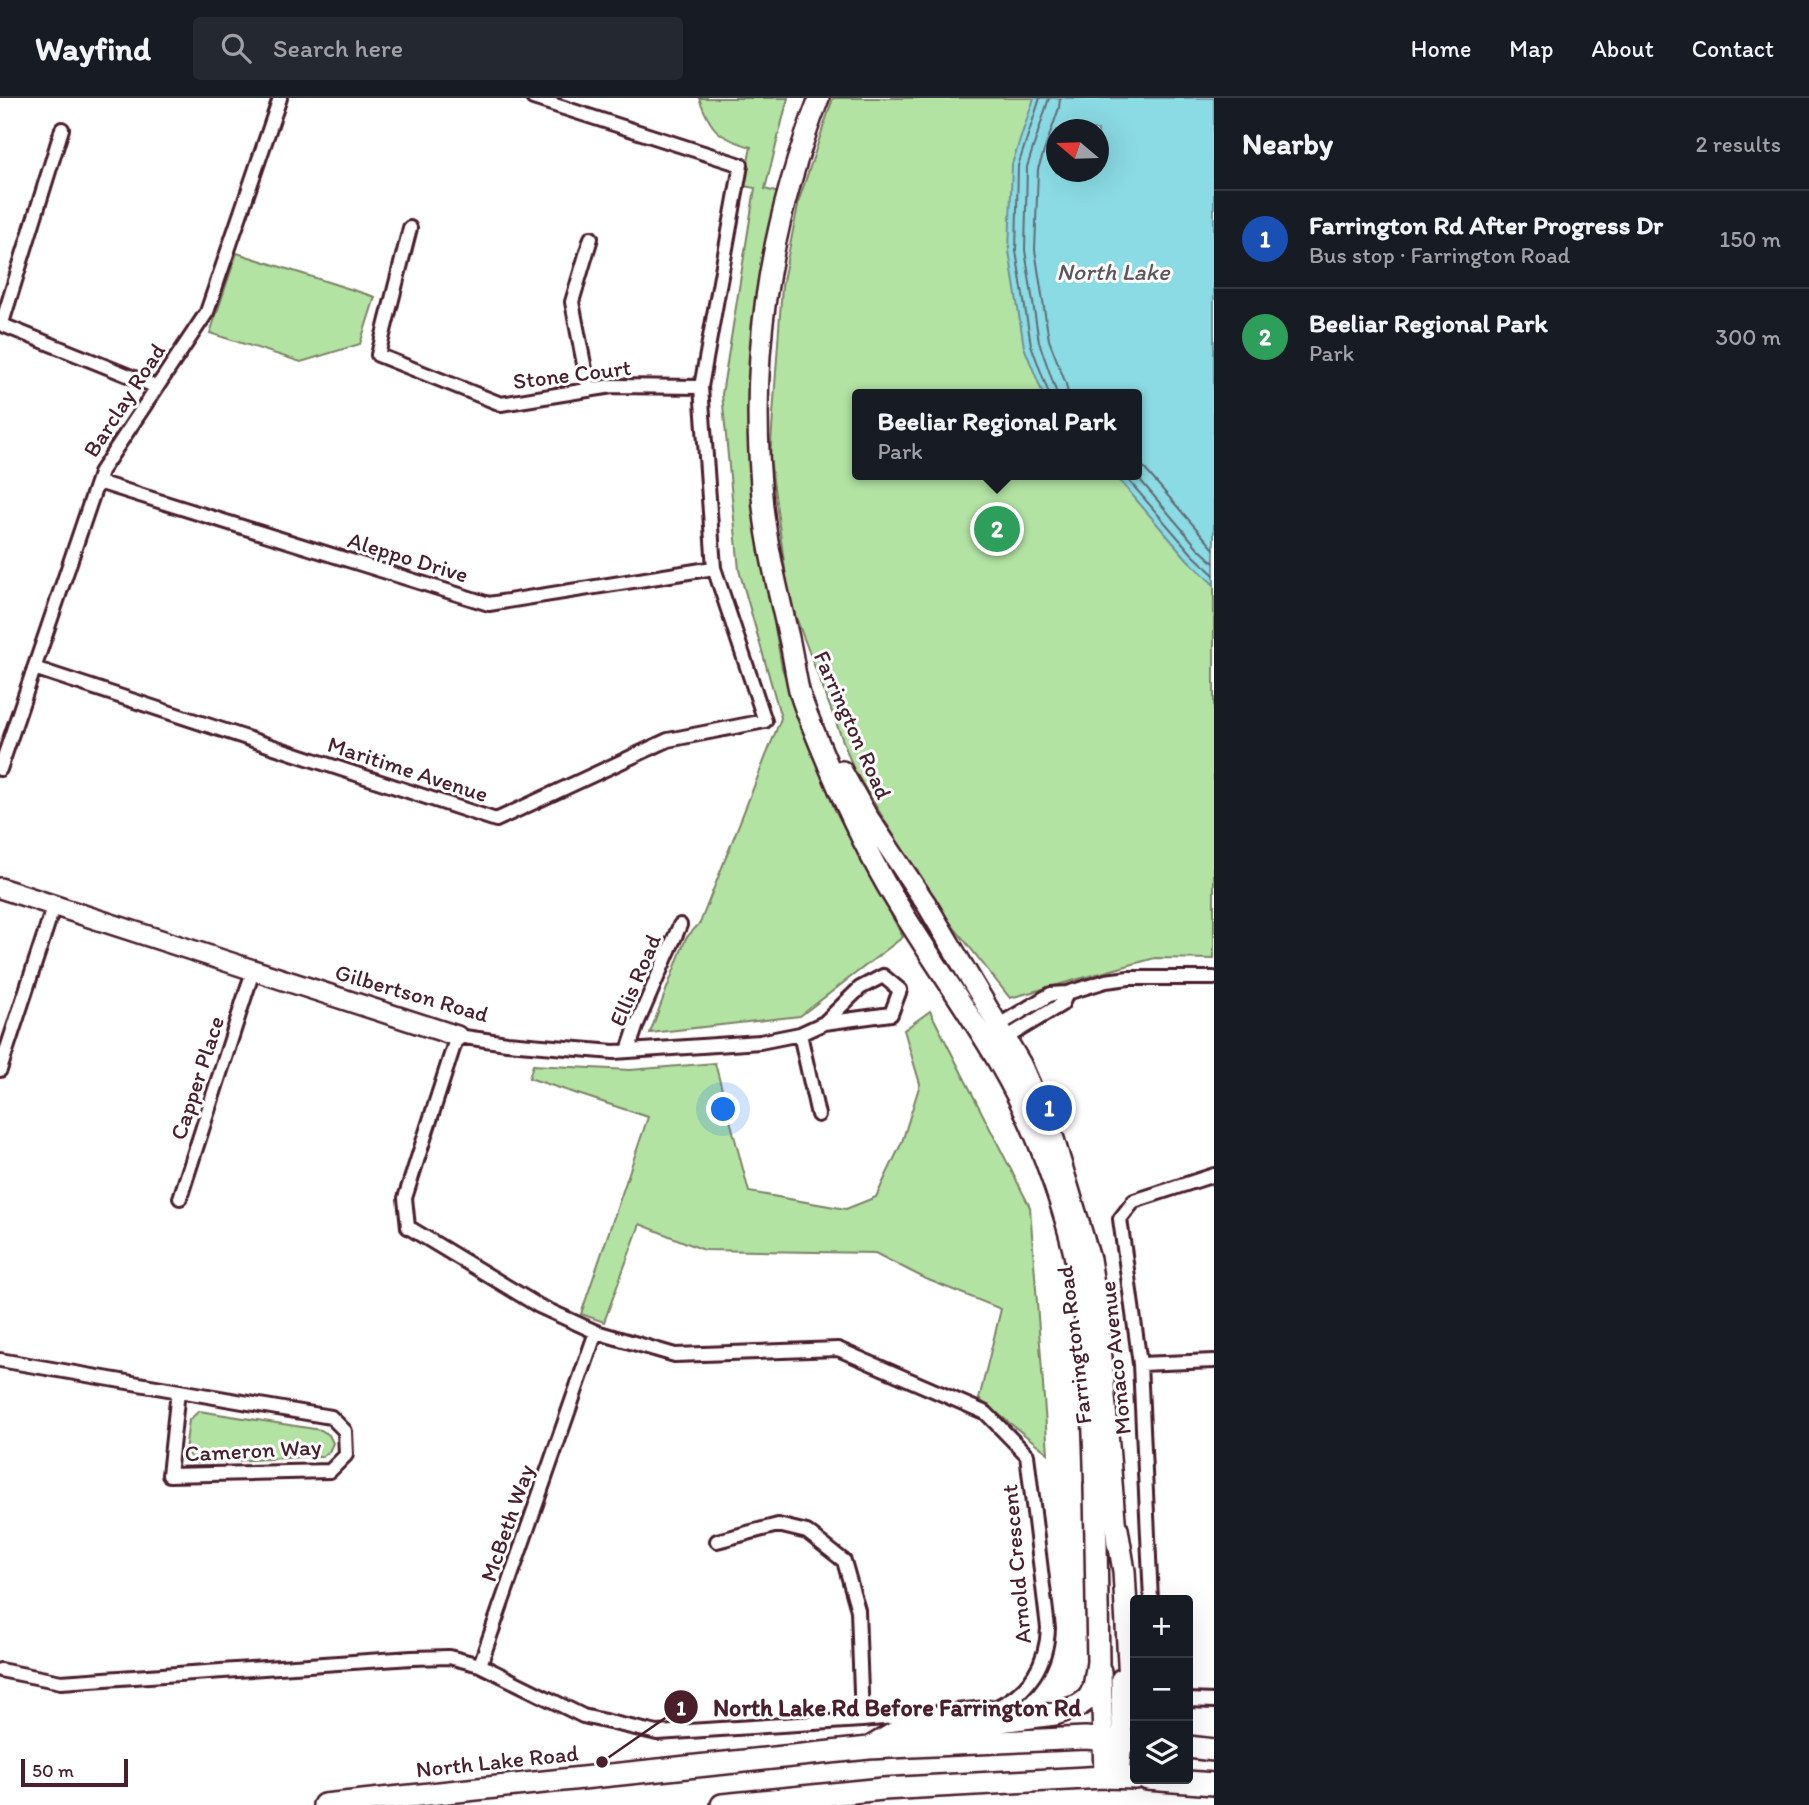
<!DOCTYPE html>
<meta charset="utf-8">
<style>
body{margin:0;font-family:Itim,sans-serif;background:#242831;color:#f1f3f6}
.controls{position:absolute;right:21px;bottom:21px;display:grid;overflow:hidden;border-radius:7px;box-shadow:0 7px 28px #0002}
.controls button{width:63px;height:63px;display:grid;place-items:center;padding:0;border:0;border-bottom:2px solid #363941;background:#171b24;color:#f1f3f6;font:35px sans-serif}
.compass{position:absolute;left:1046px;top:21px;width:63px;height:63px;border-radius:50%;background:#171b24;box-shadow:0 7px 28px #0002;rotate:289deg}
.scale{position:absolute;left:21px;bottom:18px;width:107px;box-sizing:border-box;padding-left:7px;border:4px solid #4a1f2b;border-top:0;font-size:19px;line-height:24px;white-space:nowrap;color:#4a1f2b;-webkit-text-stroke:5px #fff;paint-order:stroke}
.you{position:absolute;left:724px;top:1012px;width:24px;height:24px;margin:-18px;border:5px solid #fff;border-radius:50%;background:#1a73e8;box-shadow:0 0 0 10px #1a73e833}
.badge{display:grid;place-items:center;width:46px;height:46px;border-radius:50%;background:#8c9099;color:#fff;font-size:23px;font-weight:700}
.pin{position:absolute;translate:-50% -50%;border:4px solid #fff;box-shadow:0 2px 7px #0006}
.popup{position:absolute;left:852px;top:291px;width:290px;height:91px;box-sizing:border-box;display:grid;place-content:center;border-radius:7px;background:#171b24;filter:drop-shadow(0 2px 5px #0005);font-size:23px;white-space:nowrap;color:#9ea1a6}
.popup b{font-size:26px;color:#f1f3f6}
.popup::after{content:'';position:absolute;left:50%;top:100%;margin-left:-14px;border:14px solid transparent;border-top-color:#171b24}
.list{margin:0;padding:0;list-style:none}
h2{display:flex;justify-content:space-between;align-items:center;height:91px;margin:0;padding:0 28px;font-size:30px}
h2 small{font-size:23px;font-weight:400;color:#9ea1a6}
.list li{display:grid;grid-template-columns:46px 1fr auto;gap:21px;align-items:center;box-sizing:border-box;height:98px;padding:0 28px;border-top:2px solid #363941}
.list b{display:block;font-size:26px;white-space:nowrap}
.list p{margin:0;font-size:23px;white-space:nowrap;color:#9ea1a6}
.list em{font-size:23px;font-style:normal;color:#9ea1a6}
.icon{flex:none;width:38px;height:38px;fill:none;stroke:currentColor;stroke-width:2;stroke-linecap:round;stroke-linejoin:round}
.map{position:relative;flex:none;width:1214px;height:1707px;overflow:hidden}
header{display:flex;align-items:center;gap:42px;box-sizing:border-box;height:98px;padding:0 35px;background:#171b24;border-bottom:2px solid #363941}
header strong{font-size:33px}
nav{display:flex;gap:38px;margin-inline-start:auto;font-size:24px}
.search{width:490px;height:63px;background:#242831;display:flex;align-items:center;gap:18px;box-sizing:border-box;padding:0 24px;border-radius:7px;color:#9ea1a6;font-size:26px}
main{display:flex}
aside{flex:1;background:#171b24}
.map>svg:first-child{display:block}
.green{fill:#b2e3a3;stroke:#7e8167;stroke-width:2;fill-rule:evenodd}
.water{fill:#8adbe4;stroke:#70909a;stroke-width:2;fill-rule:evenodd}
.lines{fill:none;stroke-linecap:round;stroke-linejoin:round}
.shore{stroke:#646a75;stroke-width:2}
.street-casing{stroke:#4a1f2b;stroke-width:18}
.secondary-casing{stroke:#4a1f2b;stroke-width:24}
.primary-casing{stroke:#4a1f2b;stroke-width:26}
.street{stroke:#fff;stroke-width:12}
.secondary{stroke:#fff;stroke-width:19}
.primary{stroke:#fff;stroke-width:21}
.labels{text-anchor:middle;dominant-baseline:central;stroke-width:6;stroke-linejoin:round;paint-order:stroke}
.street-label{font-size:23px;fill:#4a1f2b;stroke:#fff}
.water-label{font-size:24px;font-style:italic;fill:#5d5762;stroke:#fff}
.leader{fill:none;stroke:#4a1f2b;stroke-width:2.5}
.callout-dot{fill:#4a1f2b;stroke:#fff;stroke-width:2.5}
.mark-label{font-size:21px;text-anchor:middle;font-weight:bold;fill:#fff}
.callout-label{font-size:24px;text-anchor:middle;font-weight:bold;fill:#4a1f2b;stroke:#fff;stroke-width:6;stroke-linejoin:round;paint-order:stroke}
</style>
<header>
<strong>Wayfind</strong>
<div class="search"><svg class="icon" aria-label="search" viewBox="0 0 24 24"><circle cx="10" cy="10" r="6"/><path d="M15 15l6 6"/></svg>Search here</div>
<nav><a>Home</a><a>Map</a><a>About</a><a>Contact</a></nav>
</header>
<main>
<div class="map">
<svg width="1214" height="1707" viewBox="0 0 1214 1707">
<rect width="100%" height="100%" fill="#fff"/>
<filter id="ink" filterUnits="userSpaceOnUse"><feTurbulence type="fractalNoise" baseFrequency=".0143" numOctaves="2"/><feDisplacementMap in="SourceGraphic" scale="14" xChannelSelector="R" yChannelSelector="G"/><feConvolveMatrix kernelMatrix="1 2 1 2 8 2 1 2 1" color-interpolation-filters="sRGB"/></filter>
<g filter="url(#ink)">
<!-- green -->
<path class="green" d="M 699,0 L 788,0 L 765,91 L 779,95 L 760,171 L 749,294 L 750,385 L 782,570 L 834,710 L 903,839 L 800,918 L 650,935 L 686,840 L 700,825 L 781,620 L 739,472 L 722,296 L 755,90 L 743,88 L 751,49 C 718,39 711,33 699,0 Z
M 833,0 L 1214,0 L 1214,861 L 1155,860 L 1010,900 L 934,804 L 854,672 L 789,501 L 770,360 L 782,188 L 799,102 ZM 1056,32 L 1098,32 L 1098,74 L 1056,74 ZM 857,296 L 1137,296 L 1137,377 L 857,377 Z
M 237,155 L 375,199 L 360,246 L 301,264 L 210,235 Z
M 930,913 L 1030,1109 L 1048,1355 L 979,1301 L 1001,1211 L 926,1181 L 875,1155 L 704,1152 L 640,1126 L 604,1224 L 581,1216 L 648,1019 L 529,980 L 533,967 L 630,972 L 715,965 L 749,1094 L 846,1111 L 876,1099 L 902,1044 L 920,986 L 904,932 Z
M 199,1313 L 321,1332 L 329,1337 L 333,1345 L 329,1354 L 322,1358 L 196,1365 L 185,1353 L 189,1322 Z"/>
<!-- water -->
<path class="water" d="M 1034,0 L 1214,0 L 1214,487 L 1187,461 L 1115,377 L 1137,377 L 1137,296 L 1043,296 L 1024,249 L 1009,153 L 1012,66 ZM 1056,32 L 1098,32 L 1098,74 L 1056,74 Z"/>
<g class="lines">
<!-- shore -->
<path class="shore" d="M 1040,0 L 1018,68 L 1016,153 L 1031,247 L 1049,296
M 1049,0 L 1027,69 L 1025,152 L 1039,244 L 1057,296
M 1060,0 L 1059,10 L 1038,71 L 1035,152 L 1049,242 L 1066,286 L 1068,296
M 1137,362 L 1214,451
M 1124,377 L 1192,456 L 1214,477
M 1136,377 L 1198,450 L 1214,465"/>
<!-- street casing -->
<g class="street-casing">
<path id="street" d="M 410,130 L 378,257 L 501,306 L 612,288 L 701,289
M 2,225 L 62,31
M 0,226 L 157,289
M 589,292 L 572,204 L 591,140
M 98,384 L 489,506 L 714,470
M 34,570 L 496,722 L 668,642 L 765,623 L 714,470 L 701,289 L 741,67 L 533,0
M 0,671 L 101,373 L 207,214 L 280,0
M 994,930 L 1051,896 L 1067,895 L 1106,883 L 1129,880 L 1214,880
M 800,936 L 818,1017
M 1001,943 L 1062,906 L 1067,895
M 628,953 L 637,926 L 680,827
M 0,972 L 54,807
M 180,1100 L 253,873
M 0,1262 L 289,1312 L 331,1319 L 345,1333 L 346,1357 L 330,1373 L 169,1377 L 178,1293
M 1140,1266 L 1214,1263
M 717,1443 L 778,1427 L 807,1434 L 844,1463 L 858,1512 L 862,1622
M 1151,1502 L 1140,1266 L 1120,1121 L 1134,1103 L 1214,1077
M 480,1567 L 583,1618 L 657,1635 L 862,1622 L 997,1609 C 1029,1594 1047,1565 1048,1530 L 1027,1357 L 986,1315 L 838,1251 L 675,1257 L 596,1234
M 0,1572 L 61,1584 L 412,1560 L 449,1559 L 480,1567 L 596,1234 L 539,1208 L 408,1129 L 405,1100 L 457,938 L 507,945 L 614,954 L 760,944 L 800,936 L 824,925 L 891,916 L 900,892 L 883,878 L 860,890 L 824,925
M 1188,1602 L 1214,1603"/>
</g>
<!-- secondary casing -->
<g class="secondary-casing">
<path id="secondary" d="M 819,0 C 767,135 748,264 763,409 C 768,453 779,497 789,540 C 793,557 795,575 799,592 C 803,608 811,625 817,640 C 838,692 860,741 887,788 C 938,876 1005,957 1041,1052 C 1058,1096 1073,1141 1080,1188 C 1092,1258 1093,1332 1095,1403
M 842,673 L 866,716 L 927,807 L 1021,966 L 1054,1041 L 1090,1161 L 1098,1211 L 1117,1446
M 0,790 L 457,938
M 1101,1573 L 1104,1679
M 1119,1679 L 1122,1643 L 1121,1581"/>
</g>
<!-- primary casing -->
<g class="primary-casing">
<path id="primary" d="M 1117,1431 L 1124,1473 L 1131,1602 L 1135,1611
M 871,1649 L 900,1632 L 969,1627 L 1055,1616 L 1078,1608 L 1088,1601 L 1094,1590 L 1098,1564 L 1095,1387
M 1188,1649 L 1214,1652
M 1147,1681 L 1214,1686
M 324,1707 L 869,1650 L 1085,1640 L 1135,1644
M 722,1707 L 883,1691 L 1104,1679 L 1135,1680"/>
</g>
<!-- street -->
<use href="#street" class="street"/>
<!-- secondary -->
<use href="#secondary" class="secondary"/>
<!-- primary -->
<use href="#primary" class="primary"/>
</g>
</g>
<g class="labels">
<!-- street labels -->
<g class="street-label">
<text transform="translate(572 276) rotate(-7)">Stone Court</text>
<text transform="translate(124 302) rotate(-57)">Barclay Road</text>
<text transform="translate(408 459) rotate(17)">Aleppo Drive</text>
<text transform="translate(853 627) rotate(66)">Farrington Road</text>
<text transform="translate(408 671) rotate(18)">Maritime Avenue</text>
<text transform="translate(635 882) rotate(-67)">Ellis Road</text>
<text transform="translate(412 895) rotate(16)">Gilbertson Road</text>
<text transform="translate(197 980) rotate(-72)">Capper Place</text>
<text transform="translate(1074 1247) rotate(-97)">Farrington Road</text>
<text transform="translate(1115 1260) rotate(-96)">Monaco Avenue</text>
<text transform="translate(253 1352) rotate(-3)">Cameron Way</text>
<text transform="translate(507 1425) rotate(-71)">McBeth Way</text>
<text transform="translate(1016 1466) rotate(-95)">Arnold Crescent</text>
<text transform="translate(497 1663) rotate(-6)">North Lake Road</text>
</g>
<!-- water labels -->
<g class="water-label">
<text x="1113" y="173">North Lake</text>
</g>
</g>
<!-- callouts -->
<path class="leader" d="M602 1664L681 1609"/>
<g class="callout-dot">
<circle cx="602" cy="1664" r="7"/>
<circle cx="681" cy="1609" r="18"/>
</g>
<g class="mark-label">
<text x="681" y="1617">1</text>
</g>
<g class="callout-label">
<text x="897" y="1618">North Lake Rd Before Farrington Rd</text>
</g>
</svg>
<div class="controls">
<button>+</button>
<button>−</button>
<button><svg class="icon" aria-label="layers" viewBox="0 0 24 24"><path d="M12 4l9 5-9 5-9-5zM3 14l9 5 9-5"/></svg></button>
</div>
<svg class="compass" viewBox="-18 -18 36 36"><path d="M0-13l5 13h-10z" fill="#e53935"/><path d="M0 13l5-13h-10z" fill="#9ea1a6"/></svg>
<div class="scale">50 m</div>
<div class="you"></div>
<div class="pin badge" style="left:1049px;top:1010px;background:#1a4fb4">1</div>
<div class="pin badge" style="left:997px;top:431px;background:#2e9e5b">2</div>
<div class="popup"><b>Beeliar Regional Park</b>Park</div>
</div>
<aside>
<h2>Nearby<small>2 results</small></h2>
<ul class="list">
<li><span class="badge" style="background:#1a4fb4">1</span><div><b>Farrington Rd After Progress Dr</b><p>Bus stop · Farrington Road</p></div><em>150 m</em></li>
<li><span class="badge" style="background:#2e9e5b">2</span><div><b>Beeliar Regional Park</b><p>Park</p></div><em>300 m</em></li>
</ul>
</aside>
</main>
